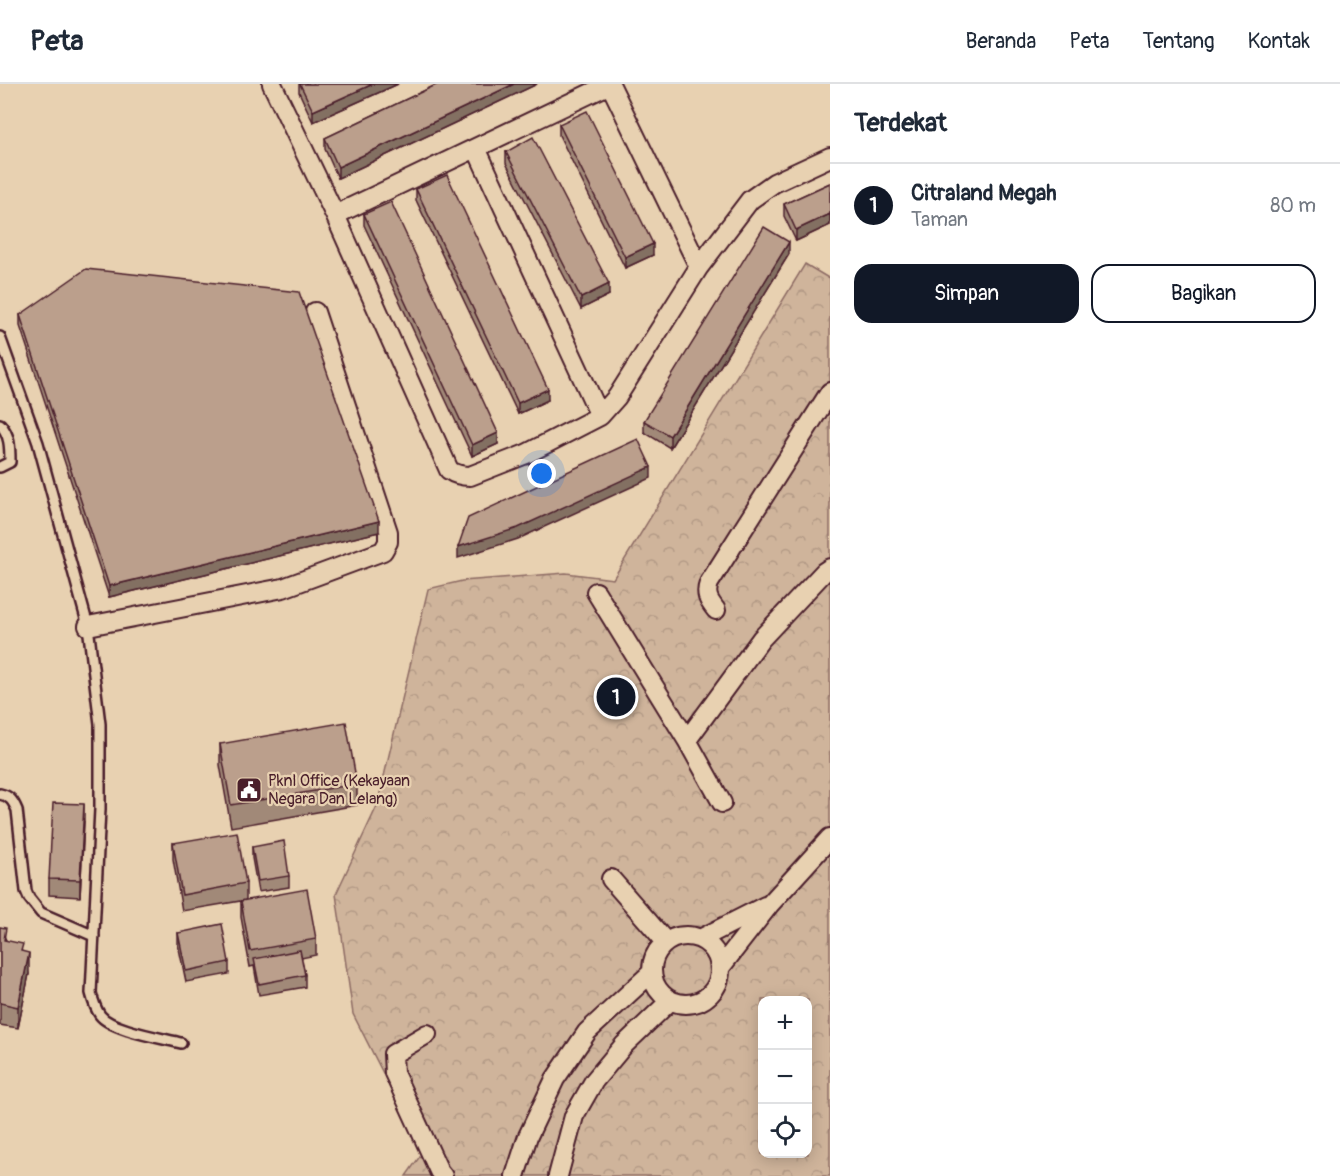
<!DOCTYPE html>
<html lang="id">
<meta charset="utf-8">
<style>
body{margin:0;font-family:Pangolin,sans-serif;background:#f2f2f3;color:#1f2937}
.controls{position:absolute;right:18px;bottom:18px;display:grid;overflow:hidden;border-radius:12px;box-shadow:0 3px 15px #0003}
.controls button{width:54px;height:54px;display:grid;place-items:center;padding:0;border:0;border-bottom:2px solid #e0e1e3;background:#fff;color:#1f2937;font:30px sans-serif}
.you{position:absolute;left:542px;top:390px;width:21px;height:21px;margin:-15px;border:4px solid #fff;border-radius:50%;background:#1a73e8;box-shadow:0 0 0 9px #1a73e833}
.badge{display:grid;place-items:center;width:39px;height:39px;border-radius:50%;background:#111827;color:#fff;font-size:20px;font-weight:700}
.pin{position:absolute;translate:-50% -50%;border:3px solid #fff;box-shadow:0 2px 6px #0006}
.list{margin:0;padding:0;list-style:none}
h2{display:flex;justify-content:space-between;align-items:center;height:78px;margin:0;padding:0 24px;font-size:26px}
h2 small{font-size:20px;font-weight:400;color:#747a83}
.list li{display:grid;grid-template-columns:39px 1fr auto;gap:18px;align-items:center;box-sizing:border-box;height:84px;padding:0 24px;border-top:2px solid #e0e1e3}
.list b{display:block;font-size:22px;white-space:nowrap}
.list p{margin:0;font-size:20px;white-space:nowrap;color:#747a83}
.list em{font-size:20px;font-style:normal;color:#747a83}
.actions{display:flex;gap:12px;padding:18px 24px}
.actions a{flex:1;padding:14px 0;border:2px solid #111827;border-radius:18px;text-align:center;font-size:21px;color:#111827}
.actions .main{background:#111827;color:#fff}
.icon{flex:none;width:33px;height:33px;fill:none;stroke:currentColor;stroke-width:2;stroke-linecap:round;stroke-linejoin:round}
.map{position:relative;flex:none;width:830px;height:1092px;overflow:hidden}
header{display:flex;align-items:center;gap:36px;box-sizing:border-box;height:84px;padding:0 30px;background:#fff;border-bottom:2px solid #e0e1e3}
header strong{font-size:28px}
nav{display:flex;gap:33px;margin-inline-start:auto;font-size:21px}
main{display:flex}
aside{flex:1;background:#fff}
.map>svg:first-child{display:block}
.park{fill:url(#park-crowns);stroke:#8c6a63;stroke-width:1.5;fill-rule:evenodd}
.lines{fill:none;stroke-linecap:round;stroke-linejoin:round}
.service-casing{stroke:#4a1f2b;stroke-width:14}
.minor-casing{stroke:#4a1f2b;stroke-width:22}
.service{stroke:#e8d1b1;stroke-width:9}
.minor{stroke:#e8d1b1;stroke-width:18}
.wall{fill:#a18978;stroke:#4a1f2b;stroke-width:1.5}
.shaded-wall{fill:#836f62;stroke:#4a1f2b;stroke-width:1.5}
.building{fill:#bb9f8c;stroke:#4a1f2b;stroke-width:1.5}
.labels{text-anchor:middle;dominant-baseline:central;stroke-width:4.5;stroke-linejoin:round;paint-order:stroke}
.poi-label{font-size:16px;fill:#4a1f2b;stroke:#e8d1b1;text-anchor:start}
</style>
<header>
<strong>Peta</strong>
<nav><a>Beranda</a><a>Peta</a><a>Tentang</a><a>Kontak</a></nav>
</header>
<main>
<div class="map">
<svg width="830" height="1092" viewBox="0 0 830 1092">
<defs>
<pattern id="park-crowns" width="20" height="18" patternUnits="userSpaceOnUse" patternTransform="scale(1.5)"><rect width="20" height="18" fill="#cfb49b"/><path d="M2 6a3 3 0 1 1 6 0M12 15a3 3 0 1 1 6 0" fill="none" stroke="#b39a86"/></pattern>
</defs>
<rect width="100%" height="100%" fill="#e8d1b1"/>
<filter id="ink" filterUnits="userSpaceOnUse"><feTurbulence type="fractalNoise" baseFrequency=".0167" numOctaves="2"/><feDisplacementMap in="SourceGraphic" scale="12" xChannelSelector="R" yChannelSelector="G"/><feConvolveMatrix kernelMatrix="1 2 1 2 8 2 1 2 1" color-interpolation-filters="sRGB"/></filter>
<g filter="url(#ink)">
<!-- park -->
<path class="park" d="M 805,180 L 830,195 L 830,1092 L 406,1092 L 423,1068 L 353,930 L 336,810 L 377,722 L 428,505 L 462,497 L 566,489 L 613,495 ZM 762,916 L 808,916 L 808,1070 L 762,1070 Z"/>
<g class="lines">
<!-- service casing -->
<g class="service-casing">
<path id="service" d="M 0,253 L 38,359 L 88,542 L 100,640 L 100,725 L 91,909 C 93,917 95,924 100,931 C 111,946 162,954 181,959
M 0,340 C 10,351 10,363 10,378 L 0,383
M 0,710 C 10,712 13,717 17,726 L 26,807 L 29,814 L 41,829 L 94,852"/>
</g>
<!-- minor casing -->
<g class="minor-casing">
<path id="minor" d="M 272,0 L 335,131 L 449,386 C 456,391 462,392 470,392 L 526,370 L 600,332 L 617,313 L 699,183 L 750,116 L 774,99 L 830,73
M 610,0 L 699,183
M 476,64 L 600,332
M 335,131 L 610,0
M 596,508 L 687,656 L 722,719
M 716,526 C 708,516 705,510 709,499 L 830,308
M 88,542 L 283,504 L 383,467 L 388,458 L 388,448 L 315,228
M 687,656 L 761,555 L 824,488 L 830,484
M 611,795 L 666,858
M652 886a34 34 0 1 1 68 0a34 34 0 1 1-68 0Z
M 700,855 L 765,822
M 720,884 L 770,820 L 830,754
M 427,950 L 393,970 L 394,989 L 439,1087 L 443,1092
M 515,1092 L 528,1052 L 555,995 L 587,948 L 651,889
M 558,1092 L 574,1032 L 594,997 L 624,961 L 670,917"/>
</g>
<!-- service -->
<use href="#service" class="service"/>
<!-- minor -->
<use href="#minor" class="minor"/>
</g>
<!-- wall -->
<path class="wall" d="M 299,0 L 398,0 L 313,38 L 299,8 Z
M 438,0 L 537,0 L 338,94 L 325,65 L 325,54 Z
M 559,40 L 653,171 L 625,184 L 559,51 Z
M 506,68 L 609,211 L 581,225 L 506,79 Z
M 830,99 L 830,141 L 796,157 L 784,132 L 784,120 Z
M 416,105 L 548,316 L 518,330 L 416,116 Z
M 364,130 L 498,360 L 472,372 L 364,141 Z
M 789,170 L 670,364 L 644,348 L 644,337 Z
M 20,231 L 379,448 L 109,513 L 20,242 Z
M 220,660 L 357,700 L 357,721 L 231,743 L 220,681 Z
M 84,737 L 80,813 L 49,811 L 49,795 Z
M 173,759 L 246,799 L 246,816 L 182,827 L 173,775 Z
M 252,763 L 289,792 L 289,803 L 258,808 L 252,774 Z
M 241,817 L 316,855 L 316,871 L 301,874 L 305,891 L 305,903 L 259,911 L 254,882 L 250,883 L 241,833 Z
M 0,843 L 6,856 L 23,868 L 29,890 L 18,944 L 0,941 Z
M 178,849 L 229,878 L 229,890 L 186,898 L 178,860 Z"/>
<!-- shaded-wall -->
<path class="shaded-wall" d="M 373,0 L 398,0 L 313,38 L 313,27 Z
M 514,0 L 537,0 L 338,94 L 338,83 Z
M 830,130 L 830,141 L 796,157 L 796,146 Z
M 789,158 L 789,170 L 670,364 L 670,352 Z
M 653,160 L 653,171 L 625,184 L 625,173 Z
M 609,200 L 609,211 L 581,225 L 581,214 Z
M 548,305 L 548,316 L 518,330 L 518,319 Z
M 498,349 L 498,360 L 472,372 L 472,361 Z
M 651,383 L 651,394 L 518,455 L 458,474 L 458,463 Z
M 379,437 L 379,448 L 109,513 L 109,502 Z
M 84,720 L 84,737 L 80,813 L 80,796 Z
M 29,869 L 29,890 L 18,944 L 18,923 Z"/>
<!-- building -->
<path class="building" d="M 300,0 L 373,0 L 313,27 Z
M 438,0 L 514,0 L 338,83 L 325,54 Z
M 587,27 L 653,160 L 625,173 L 559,40 Z
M 533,53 L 609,200 L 581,214 L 506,68 Z
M 447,91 L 548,305 L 518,319 L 416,105 Z
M 830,99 L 830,130 L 796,146 L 784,120 Z
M 391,118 L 498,349 L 472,361 L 364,130 Z
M 764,143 L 789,158 L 670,352 L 644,337 Z
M 86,185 L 299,208 L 379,437 L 109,502 L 20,231 Z
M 638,355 L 651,383 L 518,444 L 458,463 L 468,434 Z
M 346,638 L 357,700 L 231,721 L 220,660 Z
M 53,719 L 84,720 L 80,796 L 49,795 Z
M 237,748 L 246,799 L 182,811 L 173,759 Z
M 284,757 L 289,792 L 258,797 L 252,763 Z
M 307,805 L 316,855 L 250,867 L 241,817 Z
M 222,840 L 229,878 L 186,887 L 178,849 Z
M 0,843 L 6,844 L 4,856 L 23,860 L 21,867 L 29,869 L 18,923 L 0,919 Z
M 300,866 L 305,891 L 259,900 L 254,875 Z"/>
</g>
<!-- icons -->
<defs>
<g id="civic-square" transform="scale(1.35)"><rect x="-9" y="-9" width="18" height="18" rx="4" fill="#4a1f2b" stroke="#e8d1b1"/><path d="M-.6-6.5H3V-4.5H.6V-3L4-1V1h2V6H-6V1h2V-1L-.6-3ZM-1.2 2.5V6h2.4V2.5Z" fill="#fff"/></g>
</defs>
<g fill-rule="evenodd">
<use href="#civic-square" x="249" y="706"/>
</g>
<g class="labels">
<!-- poi labels -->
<g class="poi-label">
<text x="268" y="697">Pknl Office (Kekayaan<tspan x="268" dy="18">Negara Dan Lelang)</tspan></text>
</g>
</g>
</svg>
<div class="controls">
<button>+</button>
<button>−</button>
<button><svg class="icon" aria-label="locate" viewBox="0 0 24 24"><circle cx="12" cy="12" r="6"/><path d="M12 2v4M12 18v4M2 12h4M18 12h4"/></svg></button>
</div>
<div class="you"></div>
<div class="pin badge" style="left:616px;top:613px">1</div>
</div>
<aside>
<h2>Terdekat<small></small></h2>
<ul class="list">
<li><span class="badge">1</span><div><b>Citraland Megah</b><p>Taman</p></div><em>80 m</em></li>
</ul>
<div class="actions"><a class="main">Simpan</a><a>Bagikan</a></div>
</aside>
</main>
